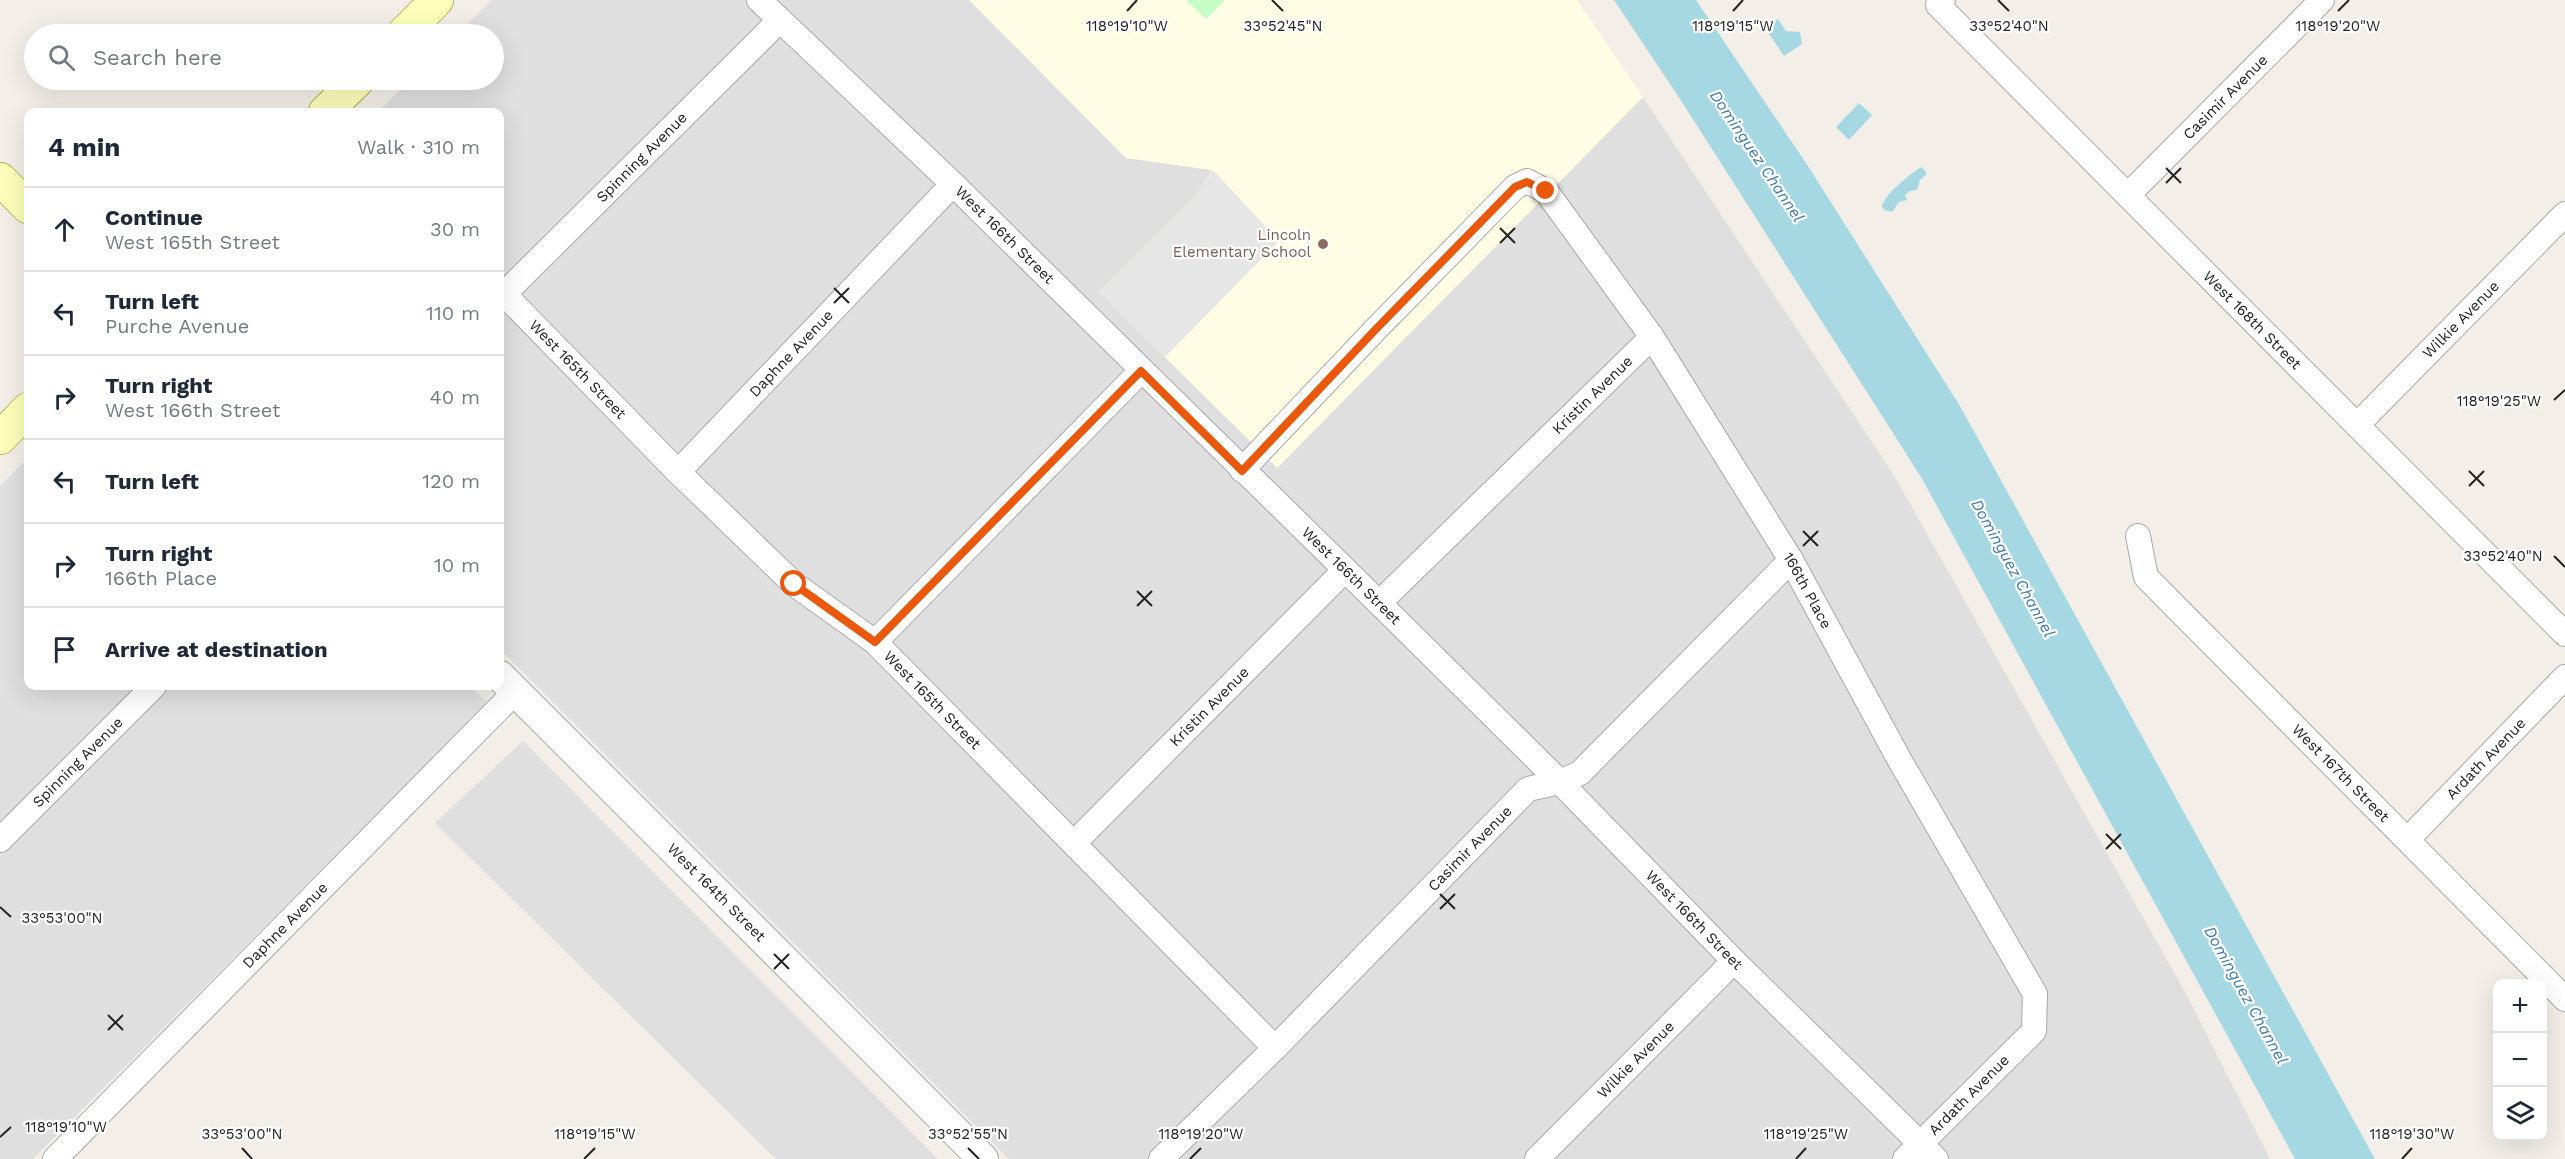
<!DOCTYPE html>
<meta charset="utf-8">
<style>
body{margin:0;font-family:"Work Sans",sans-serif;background:#f2f2f3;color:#1f2937}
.controls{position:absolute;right:18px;bottom:18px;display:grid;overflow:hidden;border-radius:12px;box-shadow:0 6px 24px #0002}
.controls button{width:54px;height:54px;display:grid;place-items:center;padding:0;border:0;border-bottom:2px solid #e0e1e3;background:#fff;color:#1f2937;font:30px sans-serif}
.stop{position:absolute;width:18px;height:18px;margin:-14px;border:4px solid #ea580c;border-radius:50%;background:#fff}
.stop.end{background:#ea580c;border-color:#fff;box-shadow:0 2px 6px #0008}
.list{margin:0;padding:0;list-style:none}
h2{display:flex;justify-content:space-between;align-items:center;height:78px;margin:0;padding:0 24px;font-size:26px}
h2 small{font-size:20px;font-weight:400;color:#747a83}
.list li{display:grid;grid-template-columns:39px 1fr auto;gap:18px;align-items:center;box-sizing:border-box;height:84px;padding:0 24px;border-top:2px solid #e0e1e3}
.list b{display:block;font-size:22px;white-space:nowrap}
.list p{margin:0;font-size:20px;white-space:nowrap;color:#747a83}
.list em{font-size:20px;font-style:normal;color:#747a83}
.icon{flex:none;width:33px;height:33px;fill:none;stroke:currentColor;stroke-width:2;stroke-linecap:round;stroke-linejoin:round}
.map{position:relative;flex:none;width:2565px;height:1159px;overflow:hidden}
.search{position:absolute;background:#fff;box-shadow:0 6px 24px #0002;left:24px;top:24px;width:480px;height:66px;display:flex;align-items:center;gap:15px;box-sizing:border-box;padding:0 21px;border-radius:33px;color:#747a83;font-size:22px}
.panel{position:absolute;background:#fff;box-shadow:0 6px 24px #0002;left:24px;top:108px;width:480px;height:582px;border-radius:12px}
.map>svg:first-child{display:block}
.residential{fill:#e0dfdf}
.education{fill:#fffee5}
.park{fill:#c4fec6}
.parking{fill:#e6e6e6}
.water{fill:#a6d8e3}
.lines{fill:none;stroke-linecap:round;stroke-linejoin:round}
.minor-casing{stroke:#a9a9a9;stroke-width:26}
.tertiary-casing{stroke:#a9a9a9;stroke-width:32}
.secondary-casing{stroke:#798200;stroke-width:34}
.minor{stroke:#fff;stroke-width:24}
.tertiary{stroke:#fff;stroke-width:30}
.secondary{stroke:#feffba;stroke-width:33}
.route{stroke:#ea580c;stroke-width:8}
.ticks{fill:none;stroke:#222;stroke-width:2}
.education-dot{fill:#8d6e63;stroke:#fff;stroke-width:2}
.labels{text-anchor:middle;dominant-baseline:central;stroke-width:4.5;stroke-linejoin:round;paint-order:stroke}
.street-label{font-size:15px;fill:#222;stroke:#fff}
.education-label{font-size:15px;fill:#785e54;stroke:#fff;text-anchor:end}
.water-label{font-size:16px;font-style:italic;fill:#4079aa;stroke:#fff}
.ticks-label{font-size:15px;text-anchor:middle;fill:#222;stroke:#fff;stroke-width:4.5;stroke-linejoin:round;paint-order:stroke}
</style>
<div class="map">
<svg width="2565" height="1159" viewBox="0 0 2565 1159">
<rect width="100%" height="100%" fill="#f3efe8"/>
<!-- residential -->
<path class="residential" d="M 492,0 L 969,0 L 1126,158 L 1213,170 L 1196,196 L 1277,468 L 1643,97 L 1895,477 L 2185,992 L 2270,1159 L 1009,1159 L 500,649 L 500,112 L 377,112 L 411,80 L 494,80 L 494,34 L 457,34 Z
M 28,458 L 28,686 L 470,686 L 488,703 L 33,1159 L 0,1159 L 0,486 Z
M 523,741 L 938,1159 L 776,1159 L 435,823 Z"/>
<!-- education -->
<path class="education" d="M 969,0 L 1577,0 L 1643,97 L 1277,468 L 1099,292 L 1196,196 L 1212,170 L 1126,158 Z"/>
<!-- park -->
<path class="park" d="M 1186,0 L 1225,0 L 1206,19 Z"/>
<!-- parking -->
<path class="parking" d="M 1213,170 L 1279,241 L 1165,357 L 1099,292 L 1196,196 Z"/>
<!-- water -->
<path class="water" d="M 1614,0 L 1696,0 L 1806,163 L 1960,406 L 2375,1159 L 2295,1159 L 1921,477 L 1680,99 Z
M 1778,19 L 1786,31 L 1800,32 L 1802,44 L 1784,56 L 1765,28 Z
M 1859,103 L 1872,115 L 1849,140 L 1836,127 Z
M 1921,167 L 1926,171 L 1926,175 L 1920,180 L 1917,190 L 1910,191 L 1905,195 L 1907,200 L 1899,202 L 1892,212 L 1884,210 L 1882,206 C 1886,193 1909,175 1921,167 Z"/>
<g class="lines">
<!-- minor casing -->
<g class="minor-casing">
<g id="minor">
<path id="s1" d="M 759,0 L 953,184 L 1379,603 L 1560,782 L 1734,961 L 1936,1159"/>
<path id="s2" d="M 1943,0 L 1938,5 L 2565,634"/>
<path id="s3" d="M 2128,195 L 2322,0"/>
<path id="s4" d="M 500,290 L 678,472 L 794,584 L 875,642 L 1275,1048"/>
<path id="s5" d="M 504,294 L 779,21"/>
<path id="s6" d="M 2357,425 L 2565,214"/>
<path id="s7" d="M 1242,470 L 1376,329 L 1515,187 L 1527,181 L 1546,191 L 1652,337 L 1791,560 L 1899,759 L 2035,994 L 2034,1031 L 1905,1159"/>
<path id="s8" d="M 678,472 L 953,184"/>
<path id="s9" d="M 2138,536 L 2146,577 L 2565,999"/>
<path id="s10" d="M 1379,603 L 1652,337"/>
<path d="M 875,642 L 1141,371"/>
<path id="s11" d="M 2408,839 L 2565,677"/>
<path id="s12" d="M 0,840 L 154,686"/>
<path id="s13" d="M 1074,843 L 1344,571"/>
<path id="s14" d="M 55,1159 L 515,692"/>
<path id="s15" d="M 1161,1159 L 1275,1048 L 1528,789 L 1560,782 L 1580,773 L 1791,560"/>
<path id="s16" d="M 1537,1159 L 1734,961"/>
</g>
</g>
<!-- tertiary casing -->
<g class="tertiary-casing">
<g id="tertiary">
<path id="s17" d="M 500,676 L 983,1159"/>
</g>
</g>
<!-- secondary casing -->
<g class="secondary-casing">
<path id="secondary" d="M 403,34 L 437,0
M 325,112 L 358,80
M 0,179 L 28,207
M 0,438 L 28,409"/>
</g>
<!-- minor -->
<use href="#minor" class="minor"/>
<!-- tertiary -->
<use href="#tertiary" class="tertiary"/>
<!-- secondary -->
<use href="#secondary" class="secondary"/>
</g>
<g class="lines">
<!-- route -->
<path class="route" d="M 794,584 L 875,642 L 1141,371 L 1242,471 L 1376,329 L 1515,187 L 1527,182 L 1546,191"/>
</g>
<!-- ticks -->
<path class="ticks" d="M 1272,0 L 1283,11M 1998,0 L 2009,11M 1127,11 L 1137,0M 1733,11 L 1743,0M 2338,11 L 2349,0M 2166,168 L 2181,183M 2166,183 L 2181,168M 1500,228 L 1515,243M 1500,243 L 1515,228M 834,288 L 849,303M 834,303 L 849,288M 2554,400 L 2565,390M 2469,471 L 2484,486M 2469,486 L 2484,471M 1803,531 L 1818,546M 1803,546 L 1818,531M 2554,556 L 2565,567M 1137,591 L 1152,606M 1137,606 L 1152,591M 2106,834 L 2121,849M 2106,849 L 2121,834M 1440,894 L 1455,909M 0,907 L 11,917M 1440,909 L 1455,894M 774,954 L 789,969M 774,969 L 789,954M 108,1015 L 123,1030M 108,1030 L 123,1015M 0,1137 L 11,1127M 242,1148 L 252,1159M 968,1148 L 979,1159M 584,1159 L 595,1148M 1190,1159 L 1201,1148M 1796,1159 L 1806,1148M 2402,1159 L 2412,1148"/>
<!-- markers -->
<circle class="education-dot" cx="1323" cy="244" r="6"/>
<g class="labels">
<!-- street labels -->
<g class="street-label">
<text stroke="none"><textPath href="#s3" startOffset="138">Casimir Avenue</textPath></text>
<text stroke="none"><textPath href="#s5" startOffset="194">Spinning Avenue</textPath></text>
<text stroke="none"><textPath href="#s1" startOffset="340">West 166th Street</textPath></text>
<text stroke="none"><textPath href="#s2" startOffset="452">West 168th Street</textPath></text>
<text stroke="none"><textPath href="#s6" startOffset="148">Wilkie Avenue</textPath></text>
<text stroke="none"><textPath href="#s8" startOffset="164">Daphne Avenue</textPath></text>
<text stroke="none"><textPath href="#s4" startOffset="111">West 165th Street</textPath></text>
<text stroke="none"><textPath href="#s10" startOffset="298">Kristin Avenue</textPath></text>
<text stroke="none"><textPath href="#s1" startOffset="826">West 166th Street</textPath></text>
<text stroke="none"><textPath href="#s7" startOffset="906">166th Place</textPath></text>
<text stroke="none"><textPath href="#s4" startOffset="597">West 165th Street</textPath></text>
<text stroke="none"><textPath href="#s13" startOffset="192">Kristin Avenue</textPath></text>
<text stroke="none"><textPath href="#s11" startOffset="112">Ardath Avenue</textPath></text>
<text stroke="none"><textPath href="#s12" startOffset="110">Spinning Avenue</textPath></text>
<text stroke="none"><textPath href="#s9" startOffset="318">West 167th Street</textPath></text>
<text stroke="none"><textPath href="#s15" startOffset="438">Casimir Avenue</textPath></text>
<text stroke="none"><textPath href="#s17" startOffset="306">West 164th Street</textPath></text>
<text stroke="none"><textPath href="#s1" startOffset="1312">West 166th Street</textPath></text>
<text stroke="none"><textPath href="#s14" startOffset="328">Daphne Avenue</textPath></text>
<text stroke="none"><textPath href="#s16" startOffset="140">Wilkie Avenue</textPath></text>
<text transform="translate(1969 1095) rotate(-45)">Ardath Avenue</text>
</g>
<!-- education labels -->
<g class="education-label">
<text x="1311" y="235">Lincoln<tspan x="1311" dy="17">Elementary School</tspan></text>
</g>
<!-- water labels -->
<g class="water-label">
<text transform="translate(1757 156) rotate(56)">Dominguez Channel</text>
<text transform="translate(2013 568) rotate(61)">Dominguez Channel</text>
<text transform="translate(2246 995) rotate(61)">Dominguez Channel</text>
</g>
</g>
<g class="ticks-label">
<text x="1127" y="31">118°19'10"W</text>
<text x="1283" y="31">33°52'45"N</text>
<text x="1733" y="31">118°19'15"W</text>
<text x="2009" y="31">33°52'40"N</text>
<text x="2338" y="31">118°19'20"W</text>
<text x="2499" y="406">118°19'25"W</text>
<text x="2503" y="561">33°52'40"N</text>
<text x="62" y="923">33°53'00"N</text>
<text x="66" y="1132">118°19'10"W</text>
<text x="1806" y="1139">118°19'25"W</text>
<text x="2412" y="1139">118°19'30"W</text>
<text x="242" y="1139">33°53'00"N</text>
<text x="595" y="1139">118°19'15"W</text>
<text x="968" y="1139">33°52'55"N</text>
<text x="1201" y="1139">118°19'20"W</text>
</g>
</svg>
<div class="controls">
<button>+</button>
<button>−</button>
<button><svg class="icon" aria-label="layers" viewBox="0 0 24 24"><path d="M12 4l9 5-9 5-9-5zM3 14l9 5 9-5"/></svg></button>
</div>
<div class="stop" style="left:794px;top:584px"></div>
<div class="stop end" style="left:1546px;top:191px"></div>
<div class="search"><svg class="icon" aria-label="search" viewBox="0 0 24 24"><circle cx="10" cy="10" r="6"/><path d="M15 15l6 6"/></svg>Search here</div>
<section class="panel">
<h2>4 min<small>Walk · 310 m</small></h2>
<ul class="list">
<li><svg class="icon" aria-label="ahead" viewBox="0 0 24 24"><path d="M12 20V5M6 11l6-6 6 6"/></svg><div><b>Continue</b><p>West 165th Street</p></div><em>30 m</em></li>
<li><svg class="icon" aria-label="left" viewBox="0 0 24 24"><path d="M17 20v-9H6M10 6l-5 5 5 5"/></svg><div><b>Turn left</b><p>Purche Avenue</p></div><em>110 m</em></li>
<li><svg class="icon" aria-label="right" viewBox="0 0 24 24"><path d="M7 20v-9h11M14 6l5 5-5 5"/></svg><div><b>Turn right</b><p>West 166th Street</p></div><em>40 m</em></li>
<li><svg class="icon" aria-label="left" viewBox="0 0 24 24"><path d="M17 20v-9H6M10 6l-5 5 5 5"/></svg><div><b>Turn left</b></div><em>120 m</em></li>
<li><svg class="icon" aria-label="right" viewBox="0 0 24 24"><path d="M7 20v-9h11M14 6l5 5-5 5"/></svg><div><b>Turn right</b><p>166th Place</p></div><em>10 m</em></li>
<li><svg class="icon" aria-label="arrive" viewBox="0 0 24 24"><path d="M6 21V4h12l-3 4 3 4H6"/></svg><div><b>Arrive at destination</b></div></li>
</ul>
</section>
</div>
